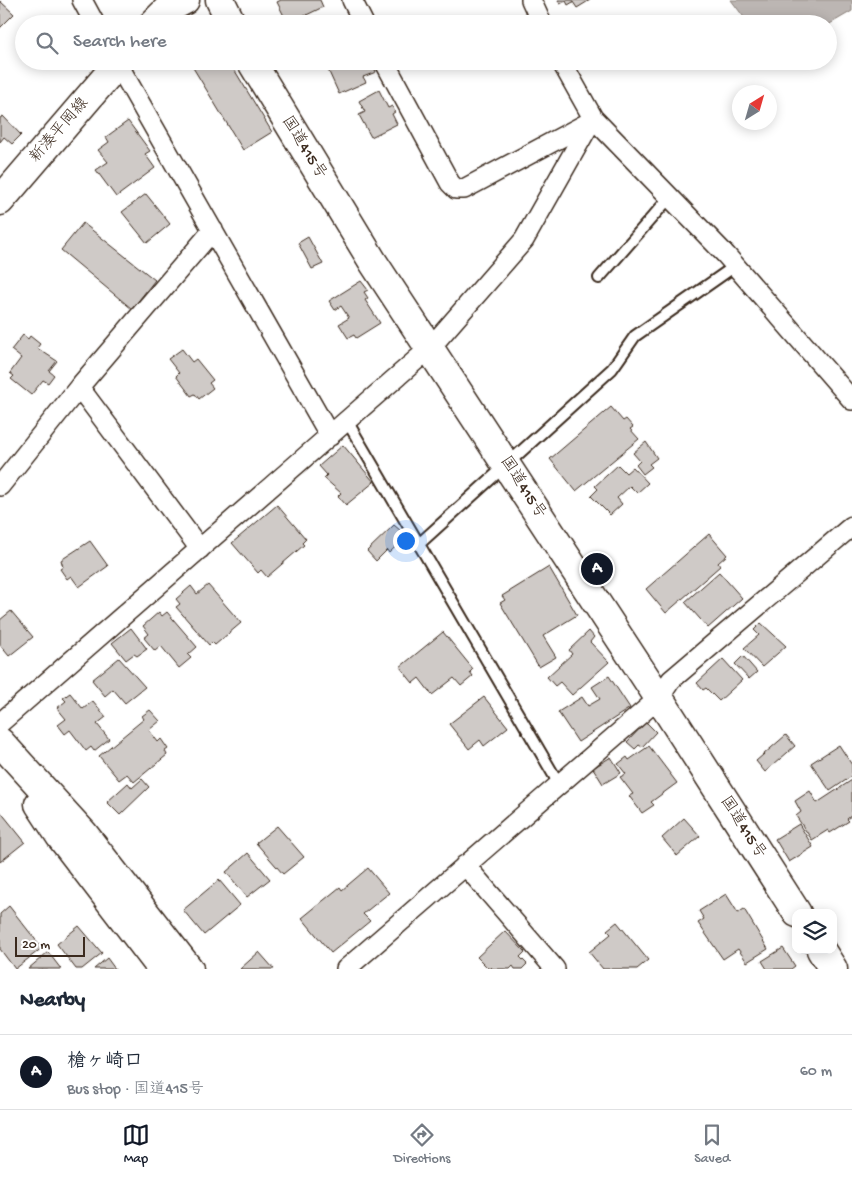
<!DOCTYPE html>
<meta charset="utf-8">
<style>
body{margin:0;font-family:"Gochi Hand","Klee One",sans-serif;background:#f2f2f3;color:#1f2937}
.controls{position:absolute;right:15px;bottom:15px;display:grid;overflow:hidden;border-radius:10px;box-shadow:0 2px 12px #0003}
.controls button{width:45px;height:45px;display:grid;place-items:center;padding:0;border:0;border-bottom:1px solid #e0e1e3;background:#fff;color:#1f2937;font:25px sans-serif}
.compass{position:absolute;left:732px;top:85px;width:45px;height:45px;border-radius:50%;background:#fff;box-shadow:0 2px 12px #0003;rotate:37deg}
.scale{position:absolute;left:15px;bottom:12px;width:70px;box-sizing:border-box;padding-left:5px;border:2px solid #3b2a1e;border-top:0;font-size:14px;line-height:18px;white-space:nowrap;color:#3b2a1e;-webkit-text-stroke:4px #fff;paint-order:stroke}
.you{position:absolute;left:405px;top:540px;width:18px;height:18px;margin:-12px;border:4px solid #fff;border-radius:50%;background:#1a73e8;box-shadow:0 0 0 8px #1a73e833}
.badge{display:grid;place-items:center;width:32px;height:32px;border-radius:50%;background:#111827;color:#fff;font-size:16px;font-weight:700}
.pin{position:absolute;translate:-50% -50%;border:2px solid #fff;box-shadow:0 1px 5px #0006}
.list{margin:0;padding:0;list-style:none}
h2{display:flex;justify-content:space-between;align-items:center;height:65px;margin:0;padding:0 20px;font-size:21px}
h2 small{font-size:16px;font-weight:400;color:#747a83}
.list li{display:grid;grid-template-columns:32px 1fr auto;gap:15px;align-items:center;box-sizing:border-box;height:75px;padding:0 20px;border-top:1px solid #e0e1e3}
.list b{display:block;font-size:19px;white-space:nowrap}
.list p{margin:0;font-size:16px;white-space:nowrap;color:#747a83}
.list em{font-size:16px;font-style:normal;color:#747a83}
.icon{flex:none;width:28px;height:28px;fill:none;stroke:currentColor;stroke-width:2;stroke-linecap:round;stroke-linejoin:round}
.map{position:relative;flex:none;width:852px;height:969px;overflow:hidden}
.search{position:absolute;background:#fff;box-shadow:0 2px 12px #0003;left:15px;right:15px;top:15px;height:55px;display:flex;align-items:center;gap:12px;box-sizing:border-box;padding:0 18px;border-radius:28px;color:#747a83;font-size:19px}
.sheet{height:140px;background:#fff}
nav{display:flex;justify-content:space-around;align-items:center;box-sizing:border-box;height:70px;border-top:1px solid #e0e1e3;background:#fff;font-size:14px;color:#747a83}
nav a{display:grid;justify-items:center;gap:2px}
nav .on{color:#111827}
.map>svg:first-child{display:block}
.water{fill:#bcb6b3;stroke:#887e77}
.building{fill:#cfcac7;stroke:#3b2a1e}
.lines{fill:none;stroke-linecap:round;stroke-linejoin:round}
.lane-casing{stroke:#3b2a1e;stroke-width:14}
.street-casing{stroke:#3b2a1e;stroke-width:22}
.secondary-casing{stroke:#3b2a1e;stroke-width:31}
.primary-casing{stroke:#3b2a1e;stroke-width:31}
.highway-casing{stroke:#3b2a1e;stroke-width:31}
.lane{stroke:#fff;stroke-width:10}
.street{stroke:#fff;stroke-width:19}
.secondary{stroke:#fff;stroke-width:28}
.primary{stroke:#fff;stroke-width:28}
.highway{stroke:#fff;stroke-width:28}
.labels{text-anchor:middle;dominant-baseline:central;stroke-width:4;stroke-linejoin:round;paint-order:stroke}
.street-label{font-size:16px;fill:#3b2a1e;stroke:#fff}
</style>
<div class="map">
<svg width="852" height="969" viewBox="0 0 852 969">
<rect width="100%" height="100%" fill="#fff"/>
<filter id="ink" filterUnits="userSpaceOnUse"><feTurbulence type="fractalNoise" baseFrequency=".02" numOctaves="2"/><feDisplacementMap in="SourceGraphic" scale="10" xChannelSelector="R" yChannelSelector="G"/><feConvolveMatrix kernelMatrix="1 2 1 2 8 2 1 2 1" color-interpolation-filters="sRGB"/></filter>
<g filter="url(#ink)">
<!-- water -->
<path class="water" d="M 731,0 L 852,0 L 852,11 L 828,25 L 749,24 Z"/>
<!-- building -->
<path class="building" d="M 281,0 L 320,0 L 323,7 L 288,24 L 277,2 Z
M 558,0 L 590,0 L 577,8 L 573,2 L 568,5 L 566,1 L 560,4 Z
M 0,1 L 14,14 L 0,28 Z
M 201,61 L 229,61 L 272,132 L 243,150 L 192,66 Z
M 324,61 L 354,61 L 356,66 L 371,61 L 376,72 L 363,77 L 366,82 L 339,94 Z
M 379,90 L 388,108 L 392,106 L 395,112 L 392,114 L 397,124 L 371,137 L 359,115 L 365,112 L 359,101 Z
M 3,116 L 21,135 L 12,144 L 4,137 L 0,142 L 0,118 Z
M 128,121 L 150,151 L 145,154 L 155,168 L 116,197 L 96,170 L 108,162 L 98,150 L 109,142 L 106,137 Z
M 146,194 L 170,224 L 147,243 L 122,212 Z
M 83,223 L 155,280 L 132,309 L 61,250 Z
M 308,237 L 323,264 L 312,269 L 298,243 Z
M 361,281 L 368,290 L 364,292 L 368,298 L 365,300 L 380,323 L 356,338 L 354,335 L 348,338 L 339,324 L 349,318 L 341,306 L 335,310 L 329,301 Z
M 23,335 L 28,339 L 30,336 L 40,344 L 37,348 L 57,361 L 49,371 L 54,375 L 48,383 L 43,380 L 31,395 L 11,379 L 14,376 L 10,373 L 21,358 L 11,350 Z
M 182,349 L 192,362 L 196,359 L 213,380 L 209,383 L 213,388 L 199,399 L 195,394 L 191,396 L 176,376 L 179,373 L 168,359 Z
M 611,407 L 623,421 L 626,419 L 633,427 L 630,429 L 639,439 L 576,491 L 550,459 Z
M 646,442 L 657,458 L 649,464 L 652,467 L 643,474 L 636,465 L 640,461 L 633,453 Z
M 343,445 L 374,482 L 346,505 L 338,496 L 341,493 L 324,478 L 327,475 L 319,466 Z
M 618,465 L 626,473 L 633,467 L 648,483 L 637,493 L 630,486 L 617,498 L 622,504 L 610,515 L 591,496 L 598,489 L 595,486 Z
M 277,505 L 306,539 L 302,543 L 304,545 L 267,577 L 261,570 L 258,573 L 232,543 Z
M 394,525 L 407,536 L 389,553 L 387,550 L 376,561 L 367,551 Z
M 709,534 L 727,555 L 718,563 L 720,566 L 666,613 L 646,589 Z
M 90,541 L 108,566 L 79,587 L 71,576 L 67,579 L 60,569 L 63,567 L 61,560 Z
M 549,567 L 577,615 L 543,636 L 556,657 L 539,667 L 500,603 L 505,600 L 502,596 Z
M 719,572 L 742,598 L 708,628 L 685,602 Z
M 208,585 L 241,623 L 215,645 L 212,642 L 209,645 L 176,607 L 180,604 L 176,599 L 191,586 L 197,594 Z
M 11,611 L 33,637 L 9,656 L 0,645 L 0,620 Z
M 159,612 L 162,616 L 167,612 L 197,647 L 188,655 L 191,658 L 179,668 L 161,646 L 155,651 L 144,638 L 149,634 L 143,626 Z
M 761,623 L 786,646 L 762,667 L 744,648 L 759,635 L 754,630 Z
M 131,628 L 147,649 L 137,656 L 134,654 L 126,660 L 112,643 Z
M 589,631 L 594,637 L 590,642 L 609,662 L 572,695 L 560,682 L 555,686 L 547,677 L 572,654 L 569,650 Z
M 443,632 L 473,669 L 470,672 L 473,676 L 461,686 L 454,678 L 432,695 L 419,678 L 413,683 L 400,667 Z
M 743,656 L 757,672 L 749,679 L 735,664 Z
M 119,658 L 145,687 L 125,703 L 113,689 L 105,696 L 92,680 Z
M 723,659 L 742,680 L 719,701 L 706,688 L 703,690 L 697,683 Z
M 609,676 L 630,708 L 578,742 L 558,712 L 582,697 L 588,706 L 600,699 L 592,687 Z
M 70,693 L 83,709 L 93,701 L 106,717 L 97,724 L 109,739 L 94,751 L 91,747 L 86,751 L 70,730 L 65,734 L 58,725 L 66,719 L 57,708 L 66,701 L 63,698 Z
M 484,697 L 508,727 L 484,746 L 480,740 L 469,749 L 449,724 Z
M 150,710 L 160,721 L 149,730 L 158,742 L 161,739 L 168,749 L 165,751 L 167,755 L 134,782 L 127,774 L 119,780 L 99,756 L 144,719 L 142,716 Z
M 646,722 L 656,732 L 642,747 L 639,745 L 635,749 L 627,742 Z
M 786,735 L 795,746 L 765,772 L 756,761 Z
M 839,745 L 852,765 L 852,776 L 830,791 L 811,763 Z
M 649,746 L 677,783 L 651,802 L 654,805 L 642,813 L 629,796 L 633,794 L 620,777 L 626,774 L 618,764 L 627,757 L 629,760 Z
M 611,757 L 621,773 L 603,784 L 593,768 Z
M 142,779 L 149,787 L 120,815 L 107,802 L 128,783 L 132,788 Z
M 852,780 L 852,815 L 847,819 L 849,821 L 830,833 L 828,830 L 812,840 L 796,816 L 801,812 L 795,801 L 810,791 L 817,803 Z
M 0,811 L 25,842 L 0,862 Z
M 684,818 L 700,836 L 677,856 L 662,838 Z
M 799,824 L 813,847 L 789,862 L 775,839 Z
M 277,826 L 304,857 L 283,874 L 256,843 Z
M 248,853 L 270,879 L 247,897 L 226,872 Z
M 368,868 L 389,893 L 363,914 L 370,921 L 331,953 L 302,918 L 340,887 L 342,890 Z
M 219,880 L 240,905 L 204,935 L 183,910 Z
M 726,894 L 738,913 L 744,909 L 768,949 L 747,962 L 738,949 L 723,959 L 698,923 L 704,919 L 699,911 Z
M 9,906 L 42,948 L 15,969 L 0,949 L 0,914 Z
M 617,922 L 648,960 L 637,969 L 603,969 L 589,952 L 611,934 L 607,930 Z
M 79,926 L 102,953 L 82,969 L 76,969 L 57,944 Z
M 505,931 L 525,952 L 520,957 L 527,964 L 522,969 L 515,969 L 513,966 L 510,969 L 493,969 L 491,967 L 489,969 L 477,957 Z
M 783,948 L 795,966 L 791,969 L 767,969 L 762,961 Z
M 48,952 L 61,969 L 28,969 Z
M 259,952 L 274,969 L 240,969 Z
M 107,958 L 115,969 L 94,969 Z"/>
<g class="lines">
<!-- lane casing -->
<g class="lane-casing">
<path id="lane" d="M 599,278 L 670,197
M 347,421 L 559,784
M 419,544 L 612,369 L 635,336 L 735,266"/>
</g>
<!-- street casing -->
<g class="street-casing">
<path id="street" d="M 82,0 L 95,24
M 352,0 L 364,24
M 531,0 L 542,24
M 116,61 L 330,436
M 384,61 L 450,183 L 456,189 L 464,189 L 586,124 L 590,124
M 561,61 L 593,118 L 726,255 L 852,400
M 79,387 L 200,549
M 0,486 L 79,387 L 213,230
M 0,723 L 430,348 L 524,240 L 593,118
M 465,865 L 555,969
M 346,969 L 659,698 L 671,680 L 852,526"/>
</g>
<!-- secondary casing -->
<g class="secondary-casing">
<path id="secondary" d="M 0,742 L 84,834 L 189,969
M 39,804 L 60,836 L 162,969"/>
</g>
<!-- primary casing -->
<g class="primary-casing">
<path id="primary" d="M 153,24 L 168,9 L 185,0
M 0,201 L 120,61"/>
</g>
<!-- highway casing -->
<g class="highway-casing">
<path id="highway" d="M 220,0 L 232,24
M 251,61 L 373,262 L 659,698 L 797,913
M 821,950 L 833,969"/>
</g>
<!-- lane -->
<use href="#lane" class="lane"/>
<!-- street -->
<use href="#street" class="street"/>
<!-- secondary -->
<use href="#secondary" class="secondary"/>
<!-- primary -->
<use href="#primary" class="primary"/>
<!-- highway -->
<use href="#highway" class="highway"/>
</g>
</g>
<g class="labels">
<!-- street labels -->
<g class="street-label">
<text transform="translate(60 131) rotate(-49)">新湊平岡線</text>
<text transform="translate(303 148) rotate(58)">国道415号</text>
<text transform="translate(522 488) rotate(57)">国道415号</text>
<text transform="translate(742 828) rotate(57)">国道415号</text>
</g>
</g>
</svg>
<div class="controls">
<button><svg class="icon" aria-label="layers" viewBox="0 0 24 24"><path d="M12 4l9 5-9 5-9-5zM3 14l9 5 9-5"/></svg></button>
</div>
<svg class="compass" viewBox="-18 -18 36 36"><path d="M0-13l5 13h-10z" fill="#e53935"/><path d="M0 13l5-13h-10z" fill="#747a83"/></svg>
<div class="scale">20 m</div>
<div class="you"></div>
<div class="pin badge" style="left:597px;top:569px">A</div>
<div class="search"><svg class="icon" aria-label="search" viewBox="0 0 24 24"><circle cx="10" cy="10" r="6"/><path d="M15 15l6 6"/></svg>Search here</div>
</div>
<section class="sheet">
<h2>Nearby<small></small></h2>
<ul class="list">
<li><span class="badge">A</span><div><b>槍ヶ崎口</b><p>Bus stop · 国道415号</p></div><em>60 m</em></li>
</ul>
</section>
<nav>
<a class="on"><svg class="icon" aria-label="map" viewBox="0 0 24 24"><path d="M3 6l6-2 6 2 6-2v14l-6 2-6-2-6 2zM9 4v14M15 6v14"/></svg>Map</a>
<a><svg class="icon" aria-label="directions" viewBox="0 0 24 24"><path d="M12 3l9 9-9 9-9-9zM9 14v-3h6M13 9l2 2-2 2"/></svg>Directions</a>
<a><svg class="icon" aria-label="saved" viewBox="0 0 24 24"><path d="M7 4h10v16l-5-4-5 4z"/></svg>Saved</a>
</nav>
